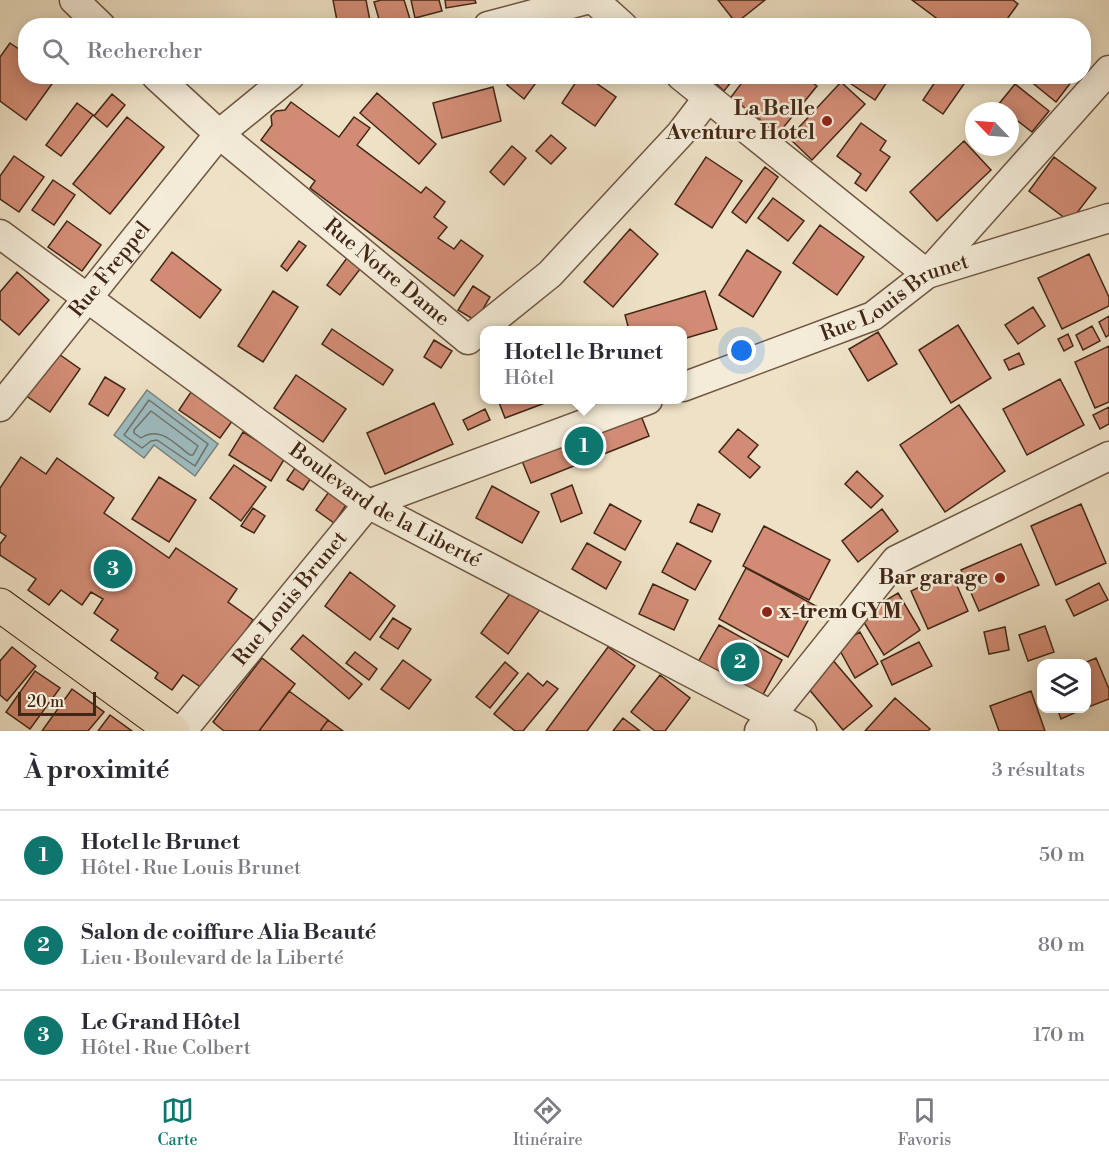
<!DOCTYPE html>
<html lang="fr">
<meta charset="utf-8">
<style>
body{margin:0;font-family:"Libre Bodoni",serif;background:#f7f7f7;color:#2b2b33}
.controls{position:absolute;right:18px;bottom:18px;display:grid;overflow:hidden;border-radius:12px;box-shadow:0 3px 15px #0003}
.controls button{width:54px;height:54px;display:grid;place-items:center;padding:0;border:0;border-bottom:2px solid #e1e1e2;background:#fff;color:#2b2b33;font:30px sans-serif}
.compass{position:absolute;left:965px;top:102px;width:54px;height:54px;border-radius:50%;background:#fff;box-shadow:0 3px 15px #0003;rotate:295deg}
.scale{position:absolute;left:18px;bottom:15px;width:78px;box-sizing:border-box;padding-left:6px;border:3px solid #432716;border-top:0;font-size:16px;line-height:21px;white-space:nowrap;color:#432716;-webkit-text-stroke:4px #f4ecd9;paint-order:stroke}
.you{position:absolute;left:742px;top:351px;width:21px;height:21px;margin:-15px;border:4px solid #fff;border-radius:50%;background:#1a73e8;box-shadow:0 0 0 9px #1a73e833}
.badge{display:grid;place-items:center;width:39px;height:39px;border-radius:50%;background:#0f766e;color:#fff;font-size:20px;font-weight:700}
.pin{position:absolute;translate:-50% -50%;border:3px solid #fff;box-shadow:0 2px 6px #0006}
.popup{position:absolute;left:480px;top:326px;width:207px;height:78px;box-sizing:border-box;display:grid;place-content:center;border-radius:12px;background:#fff;filter:drop-shadow(0 2px 4px #0005);font-size:20px;white-space:nowrap;color:#7c7c81}
.popup b{font-size:22px;color:#2b2b33}
.popup::after{content:'';position:absolute;left:50%;top:100%;margin-left:-12px;border:12px solid transparent;border-top-color:#fff}
.list{margin:0;padding:0;list-style:none}
h2{display:flex;justify-content:space-between;align-items:center;height:78px;margin:0;padding:0 24px;font-size:26px}
h2 small{font-size:20px;font-weight:400;color:#7c7c81}
.list li{display:grid;grid-template-columns:39px 1fr auto;gap:18px;align-items:center;box-sizing:border-box;height:90px;padding:0 24px;border-top:2px solid #e1e1e2}
.list b{display:block;font-size:22px;white-space:nowrap}
.list p{margin:0;font-size:20px;white-space:nowrap;color:#7c7c81}
.list em{font-size:20px;font-style:normal;color:#7c7c81}
.icon{flex:none;width:33px;height:33px;fill:none;stroke:currentColor;stroke-width:2;stroke-linecap:round;stroke-linejoin:round}
.map{position:relative;flex:none;width:1109px;height:731px;overflow:hidden}
.search{position:absolute;background:#fff;box-shadow:0 3px 15px #0003;left:18px;right:18px;top:18px;height:66px;display:flex;align-items:center;gap:15px;box-sizing:border-box;padding:0 21px;border-radius:24px;color:#7c7c81;font-size:22px}
.sheet{height:348px;background:#fff}
nav{display:flex;justify-content:space-around;align-items:center;box-sizing:border-box;height:84px;border-top:2px solid #e1e1e2;background:#fff;font-size:16px;color:#7c7c81}
nav a{display:grid;justify-items:center;gap:3px}
nav .on{color:#0f766e}
.map>svg:first-child{display:block}
.water{fill:#9dbbbe;stroke:#79807b;stroke-width:1.5}
.lines{fill:none;stroke-linecap:round;stroke-linejoin:round}
.shore{stroke:#70716a;stroke-width:1.5}
.building{fill:#d28c75;stroke:#432716;stroke-width:1.5}
.minor-casing{stroke:#6e5642;stroke-width:31}
.major-casing{stroke:#432716;stroke-width:35}
.minor{stroke:#f4ecd9;stroke-width:28}
.major{stroke:#eee1c5;stroke-width:33}
.poi-dot{fill:#8f2418;stroke:#f4ecd9;stroke-width:2}
.labels{text-anchor:middle;dominant-baseline:central;stroke-width:5;stroke-linejoin:round;paint-order:stroke}
.poi-label{font-size:21px;font-weight:bold;fill:#432716;stroke:#f4ecd9;text-anchor:end}
.street-label{font-size:21px;fill:#432716;stroke:#f4ecd9}
</style>
<div class="map">
<svg width="1109" height="731" viewBox="0 0 1109 731">
<rect width="100%" height="100%" fill="#eee1c5"/>
<filter id="stains"><feTurbulence type="fractalNoise" baseFrequency=".00333" numOctaves="4"/><feColorMatrix values="0 0 0 0 .2 0 0 0 0 .09 0 0 0 0 .02 0 0 0 .5 -.17"/></filter>
<radialGradient id="worn" r=".72"><stop offset=".6" stop-color="#630" stop-opacity="0"/><stop offset="1" stop-color="#630" stop-opacity=".3"/></radialGradient>
<!-- water -->
<path class="water" d="M 147,390 L 218,444 L 195,476 L 154,445 L 144,458 L 114,435 Z"/>
<g class="lines">
<!-- shore -->
<path class="shore" d="M 149,400 L 208,444 L 195,466 L 157,440 L 151,441 L 142,448 L 124,435 Z
M 151,411 L 198,446 L 193,455 L 190,455 C 175,444 160,425 141,438 L 134,433 L 134,430 Z"/>
</g>
<!-- building -->
<path class="building" d="M 333,0 L 366,0 L 371,26 L 338,26 Z
M 381,0 L 404,0 L 410,19 L 381,26 L 374,2 Z
M 411,0 L 439,0 L 442,11 L 415,18 Z
M 445,0 L 475,0 L 476,3 L 446,8 Z
M 718,0 L 765,0 L 736,23 Z
M 912,0 L 1013,0 L 1018,4 L 1002,26 L 947,26 Z
M 10,43 L 26,54 L 26,76 L 57,77 L 26,120 L 0,101 L 0,57 Z
M 514,76 L 541,76 L 524,99 L 507,85 Z
M 580,76 L 586,76 L 616,97 L 595,126 L 562,103 Z
M 708,76 L 736,76 L 724,91 Z
M 747,76 L 804,76 L 817,86 L 778,134 L 731,97 Z
M 850,76 L 891,76 L 875,100 L 847,81 Z
M 939,76 L 953,76 L 964,84 L 943,114 L 923,100 Z
M 1024,76 L 1074,76 L 1075,77 L 1056,102 Z
M 841,82 L 865,104 L 812,160 L 789,138 Z
M 1015,84 L 1049,111 L 1032,132 L 1010,115 L 1010,111 L 998,105 Z
M 493,87 L 501,121 L 442,138 L 433,103 Z
M 377,93 L 436,144 L 419,164 L 360,113 Z
M 112,94 L 125,105 L 107,127 L 94,116 Z
M 291,102 L 339,137 L 354,117 L 370,128 L 357,145 L 421,193 L 426,187 L 445,202 L 434,217 L 447,227 L 438,238 L 454,249 L 461,240 L 483,256 L 454,296 L 310,188 L 315,181 L 261,140 L 272,125 L 271,116 L 276,111 L 285,110 Z
M 77,103 L 93,115 L 61,156 L 46,145 Z
M 127,117 L 164,147 L 110,214 L 73,184 Z
M 861,123 L 886,141 L 880,150 L 890,157 L 866,191 L 855,183 L 861,174 L 837,156 Z
M 551,135 L 566,148 L 551,164 L 536,151 Z
M 964,141 L 991,170 L 937,221 L 910,192 Z
M 512,146 L 526,158 L 504,185 L 490,172 Z
M 14,156 L 44,177 L 19,212 L 0,199 L 0,176 Z
M 706,157 L 742,181 L 712,228 L 675,204 Z
M 1054,157 L 1096,188 L 1070,222 L 1029,191 Z
M 765,167 L 778,177 L 746,223 L 732,212 Z
M 53,180 L 75,195 L 54,225 L 32,210 Z
M 773,198 L 804,221 L 788,241 L 758,218 Z
M 67,221 L 101,245 L 82,271 L 48,247 Z
M 820,225 L 864,257 L 837,295 L 793,263 Z
M 630,229 L 658,254 L 613,307 L 584,282 Z
M 299,241 L 306,246 L 287,271 L 281,266 Z
M 747,250 L 781,272 L 753,317 L 719,295 Z
M 172,252 L 221,290 L 200,318 L 151,280 Z
M 1089,254 L 1109,297 L 1109,306 L 1062,329 L 1038,278 Z
M 347,258 L 361,268 L 340,295 L 327,285 Z
M 17,272 L 49,300 L 19,335 L 0,319 L 0,292 Z
M 473,286 L 490,297 L 476,321 L 458,310 Z
M 273,291 L 298,307 L 263,362 L 238,346 Z
M 705,291 L 717,329 L 683,339 L 683,330 L 629,330 L 625,315 Z
M 1033,307 L 1045,326 L 1018,344 L 1005,325 Z
M 1109,316 L 1109,335 L 1106,337 L 1099,322 Z
M 958,325 L 991,378 L 951,403 L 919,350 Z
M 1092,326 L 1100,341 L 1083,350 L 1076,335 Z
M 332,329 L 393,370 L 383,385 L 322,344 Z
M 878,332 L 897,364 L 868,381 L 849,349 Z
M 1068,334 L 1073,346 L 1064,351 L 1058,339 Z
M 434,340 L 452,351 L 441,368 L 424,357 Z
M 1109,346 L 1109,402 L 1095,408 L 1075,362 Z
M 56,352 L 80,369 L 50,412 L 25,395 Z
M 1019,353 L 1024,364 L 1009,370 L 1004,360 Z
M 296,375 L 346,409 L 323,442 L 274,408 Z
M 105,377 L 125,389 L 108,416 L 89,404 Z
M 1060,379 L 1084,425 L 1027,455 L 1003,409 Z
M 191,392 L 233,420 L 220,438 L 179,410 Z
M 498,400 L 553,400 L 505,418 Z
M 434,403 L 453,444 L 385,474 L 367,433 Z
M 959,405 L 1005,471 L 945,512 L 900,445 Z
M 1109,407 L 1109,424 L 1100,429 L 1093,415 Z
M 638,408 L 649,436 L 531,483 L 520,456 Z
M 485,409 L 490,420 L 468,430 L 463,420 Z
M 738,429 L 758,445 L 748,457 L 760,467 L 750,478 L 719,452 Z
M 243,432 L 285,458 L 271,481 L 229,455 Z
M 21,457 L 46,474 L 57,458 L 114,498 L 104,513 L 169,558 L 176,548 L 237,589 L 228,602 L 253,620 L 205,690 L 183,675 L 172,690 L 155,678 L 158,673 L 111,640 L 118,630 L 94,613 L 103,599 L 91,592 L 82,605 L 61,590 L 49,605 L 28,590 L 36,579 L 0,555 L 0,544 L 6,536 L 0,532 L 0,488 Z
M 234,465 L 266,487 L 241,521 L 210,498 Z
M 297,465 L 313,475 L 303,490 L 287,480 Z
M 857,471 L 883,496 L 871,508 L 845,484 Z
M 159,477 L 196,500 L 169,542 L 132,519 Z
M 572,485 L 582,513 L 561,522 L 551,494 Z
M 492,486 L 539,512 L 522,543 L 476,518 Z
M 331,489 L 348,502 L 334,523 L 316,510 Z
M 610,504 L 641,521 L 625,550 L 594,533 Z
M 698,504 L 720,514 L 712,532 L 690,522 Z
M 1081,504 L 1106,563 L 1056,585 L 1031,526 Z
M 253,508 L 265,516 L 254,533 L 241,526 Z
M 882,509 L 898,531 L 858,562 L 842,541 Z
M 764,526 L 830,560 L 809,600 L 743,566 Z
M 587,543 L 621,562 L 606,589 L 572,569 Z
M 677,543 L 711,561 L 695,590 L 662,572 Z
M 1021,544 L 1039,585 L 979,611 L 961,570 Z
M 746,568 L 816,606 L 788,657 L 719,619 Z
M 350,572 L 395,606 L 370,640 L 325,606 Z
M 951,572 L 968,611 L 928,629 L 911,591 Z
M 1099,583 L 1108,600 L 1074,616 L 1066,600 Z
M 653,584 L 688,600 L 674,630 L 639,614 Z
M 514,588 L 541,608 L 508,654 L 481,633 Z
M 898,593 L 920,630 L 884,655 L 860,616 Z
M 393,618 L 411,629 L 398,649 L 380,637 Z
M 719,625 L 782,660 L 760,700 L 697,664 Z
M 1045,626 L 1054,652 L 1028,661 L 1019,635 Z
M 1005,627 L 1009,650 L 989,654 L 984,632 Z
M 860,632 L 878,664 L 855,678 L 837,645 Z
M 303,635 L 362,684 L 349,699 L 291,649 Z
M 919,642 L 932,666 L 892,685 L 881,661 Z
M 12,647 L 36,666 L 7,701 L 0,695 L 0,661 Z
M 608,647 L 635,666 L 587,731 L 546,731 Z
M 355,652 L 377,669 L 369,680 L 346,663 Z
M 262,658 L 295,684 L 259,731 L 224,731 L 213,722 Z
M 831,658 L 872,706 L 843,730 L 803,682 Z
M 1096,658 L 1109,689 L 1109,699 L 1086,708 L 1086,664 L 1082,664 Z
M 403,660 L 431,680 L 409,709 L 381,689 Z
M 505,662 L 518,673 L 490,708 L 476,697 Z
M 35,671 L 60,688 L 30,729 L 6,712 Z
M 528,673 L 543,686 L 547,681 L 558,689 L 523,731 L 515,731 L 494,714 Z
M 660,675 L 690,698 L 665,731 L 655,731 L 631,712 Z
M 72,689 L 104,712 L 88,731 L 42,731 Z
M 289,691 L 328,720 L 320,731 L 259,731 Z
M 1031,691 L 1045,731 L 999,731 L 990,706 Z
M 895,698 L 930,729 L 928,731 L 865,731 Z
M 1057,708 L 1085,708 L 1061,719 Z
M 110,715 L 132,731 L 98,731 Z
M 623,718 L 640,731 L 613,731 Z
M 328,720 L 343,731 L 320,731 Z"/>
<g class="lines">
<!-- minor casing -->
<g class="minor-casing">
<g id="minor">
<path d="M 74,0 L 101,26"/>
<path d="M 594,0 L 623,26"/>
<path d="M 488,26 L 586,0"/>
<path id="s1" d="M 156,76 L 219,134 L 468,340 L 550,274 L 681,133 L 707,99"/>
<path d="M 681,76 L 927,274 L 1109,70"/>
<path id="s2" d="M 0,234 L 368,504 L 802,731"/>
<path id="s3" d="M 683,387 L 873,316 L 927,274 L 1109,218"/>
<path id="s4" d="M 0,407 L 219,134 L 290,76"/>
<path id="s5" d="M 182,731 L 368,504 L 648,400"/>
<path d="M 759,731 L 896,560 L 1109,456"/>
</g>
</g>
<!-- major casing -->
<g class="major-casing">
<path id="major" d="M 0,605 L 173,731"/>
</g>
<!-- minor -->
<use href="#minor" class="minor"/>
<!-- major -->
<use href="#major" class="major"/>
</g>
<!-- markers -->
<g class="poi-dot">
<circle cx="827" cy="121" r="6"/>
<circle cx="1000" cy="578" r="6"/>
<circle cx="767" cy="612" r="6"/>
</g>
<g class="labels">
<!-- poi labels -->
<g class="poi-label">
<text x="815" y="109">La Belle<tspan x="815" dy="24">Aventure Hotel</tspan></text>
<text x="988" y="578">Bar garage</text>
<text x="779" y="612" text-anchor="start">x-trem GYM</text>
</g>
<!-- street labels -->
<g class="street-label">
<text stroke="none"><textPath href="#s4" startOffset="176">Rue Freppel</textPath></text>
<text stroke="none"><textPath href="#s1" startOffset="303">Rue Notre Dame</textPath></text>
<text stroke="none"><textPath href="#s3" startOffset="231">Rue Louis Brunet</textPath></text>
<text stroke="none"><textPath href="#s2" startOffset="472">Boulevard de la Liberté</textPath></text>
<text stroke="none"><textPath href="#s5" startOffset="171">Rue Louis Brunet</textPath></text>
</g>
</g>
<rect width="100%" height="100%" filter="url(#stains)"/>
<rect width="100%" height="100%" fill="url(#worn)"/>
</svg>
<div class="controls">
<button><svg class="icon" aria-label="layers" viewBox="0 0 24 24"><path d="M12 4l9 5-9 5-9-5zM3 14l9 5 9-5"/></svg></button>
</div>
<svg class="compass" viewBox="-18 -18 36 36"><path d="M0-13l5 13h-10z" fill="#e53935"/><path d="M0 13l5-13h-10z" fill="#7c7c81"/></svg>
<div class="scale">20 m</div>
<div class="you"></div>
<div class="pin badge" style="left:584px;top:446px">1</div>
<div class="popup"><b>Hotel le Brunet</b>Hôtel</div>
<div class="pin badge" style="left:740px;top:662px">2</div>
<div class="pin badge" style="left:113px;top:569px">3</div>
<div class="search"><svg class="icon" aria-label="search" viewBox="0 0 24 24"><circle cx="10" cy="10" r="6"/><path d="M15 15l6 6"/></svg>Rechercher</div>
</div>
<section class="sheet">
<h2>À proximité<small>3 résultats</small></h2>
<ul class="list">
<li><span class="badge">1</span><div><b>Hotel le Brunet</b><p>Hôtel · Rue Louis Brunet</p></div><em>50 m</em></li>
<li><span class="badge">2</span><div><b>Salon de coiffure Alia Beauté</b><p>Lieu · Boulevard de la Liberté</p></div><em>80 m</em></li>
<li><span class="badge">3</span><div><b>Le Grand Hôtel</b><p>Hôtel · Rue Colbert</p></div><em>170 m</em></li>
</ul>
</section>
<nav>
<a class="on"><svg class="icon" aria-label="map" viewBox="0 0 24 24"><path d="M3 6l6-2 6 2 6-2v14l-6 2-6-2-6 2zM9 4v14M15 6v14"/></svg>Carte</a>
<a><svg class="icon" aria-label="directions" viewBox="0 0 24 24"><path d="M12 3l9 9-9 9-9-9zM9 14v-3h6M13 9l2 2-2 2"/></svg>Itinéraire</a>
<a><svg class="icon" aria-label="saved" viewBox="0 0 24 24"><path d="M7 4h10v16l-5-4-5 4z"/></svg>Favoris</a>
</nav>
